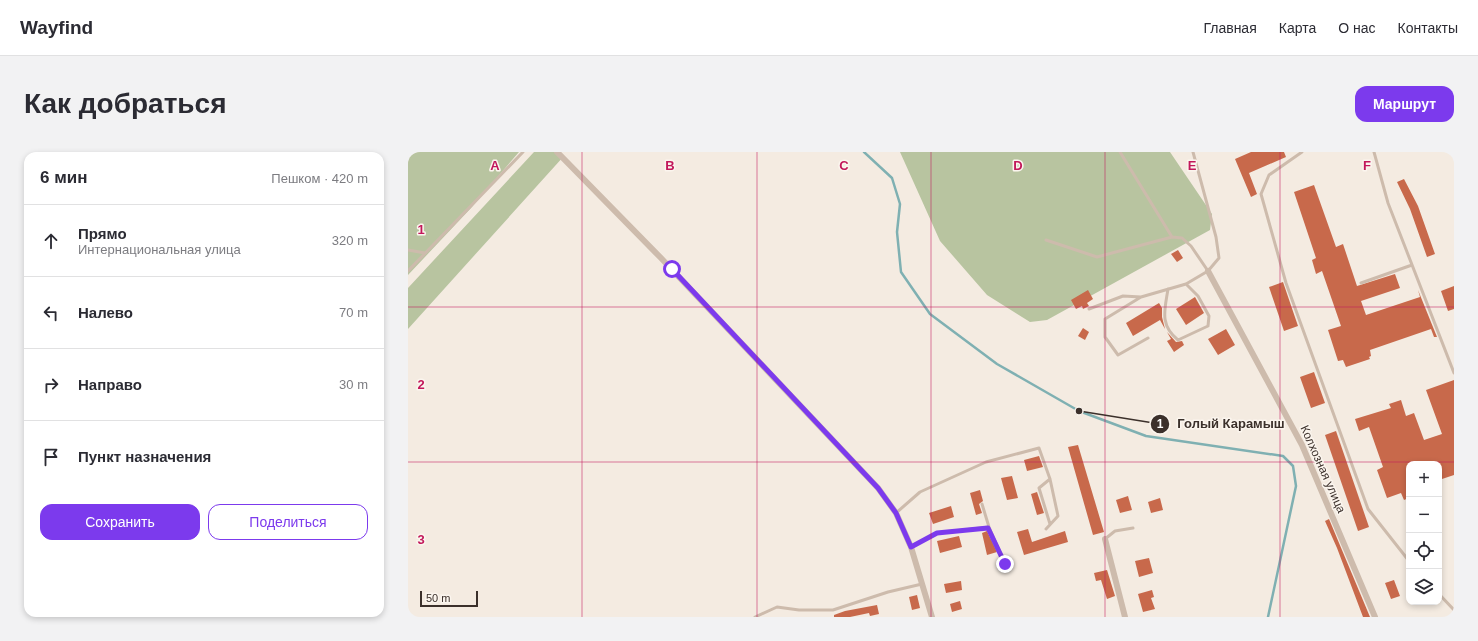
<!DOCTYPE html>
<html lang="ru">
<meta charset="utf-8">
<style>
body{margin:0;font-family:Arial,sans-serif;background:#f2f2f3;color:#2b2b33}
.controls{position:absolute;right:12px;bottom:12px;display:grid;overflow:hidden;border-radius:8px;box-shadow:0 2px 6px #0003}
.controls button{width:36px;height:36px;display:grid;place-items:center;padding:0;border:0;border-bottom:1px solid #e1e1e2;background:#fff;color:#2b2b33;font:20px sans-serif}
.scale{position:absolute;left:12px;bottom:10px;width:58px;box-sizing:border-box;padding-left:4px;border:2px solid #3b302b;border-top:0;font-size:11px;line-height:14px;white-space:nowrap;color:#3b302b;-webkit-text-stroke:3px #fbf5ee;paint-order:stroke}
.stop{position:absolute;width:12px;height:12px;margin:-9px;border:3px solid #7c3aed;border-radius:50%;background:#fff}
.stop.end{background:#7c3aed;border-color:#fff;box-shadow:0 1px 4px #0008}
.list{margin:0;padding:0;list-style:none}
h2{display:flex;justify-content:space-between;align-items:center;height:52px;margin:0;padding:0 16px;font-size:17px}
h2 small{font-size:13px;font-weight:400;color:#7c7c81}
.list li{display:grid;grid-template-columns:26px 1fr auto;gap:12px;align-items:center;box-sizing:border-box;height:72px;padding:0 16px;border-top:1px solid #e1e1e2}
.list b{display:block;font-size:15px;white-space:nowrap}
.list p{margin:0;font-size:13px;white-space:nowrap;color:#7c7c81}
.list em{font-size:13px;font-style:normal;color:#7c7c81}
.actions{display:flex;gap:8px;padding:12px 16px}
.actions a{flex:1;padding:9px 0;border:1px solid #7c3aed;border-radius:12px;text-align:center;font-size:14px;color:#7c3aed}
.actions .main{background:#7c3aed;color:#fff}
.icon{flex:none;width:22px;height:22px;fill:none;stroke:currentColor;stroke-width:2;stroke-linecap:round;stroke-linejoin:round}
.map{position:relative;flex:none;width:1046px;height:465px;overflow:hidden;border-radius:12px}
header{display:flex;align-items:center;gap:24px;box-sizing:border-box;height:56px;padding:0 20px;background:#fff;border-bottom:1px solid #e1e1e2}
header strong{font-size:19px}
nav{display:flex;gap:22px;margin-inline-start:auto;font-size:14px}
.intro{display:flex;align-items:center;justify-content:space-between;box-sizing:border-box;height:96px;padding:0 24px}
h1{margin:0;font-size:28px}
.button{padding:10px 18px;border-radius:12px;background:#7c3aed;color:#fff;font-size:14px;font-weight:700}
main{display:flex;gap:24px;padding:0 24px}
aside{flex:1;background:#fff;border-radius:12px;box-shadow:0 2px 6px #0003}
.map>svg:first-child{display:block}
.green{fill:#b8c4a0}
.lines{fill:none;stroke-linecap:round;stroke-linejoin:round}
.stream{stroke:#7fb0b2;stroke-width:2.5}
.building{fill:#c8694b}
.service{stroke:#cdbbac;stroke-width:3}
.minor{stroke:#cdbbac;stroke-width:6}
.route{stroke:#7c3aed;stroke-width:5}
.grid{fill:none;stroke:#c2185b;stroke-width:1;stroke-opacity:0.55}
.labels{text-anchor:middle;dominant-baseline:central;stroke-width:3;stroke-linejoin:round;paint-order:stroke}
.street-label{font-size:12px;fill:#3b302b;stroke:#fbf5ee}
.grid-label{font-size:13px;text-anchor:middle;font-weight:bold;fill:#c2185b;stroke:#fbf5ee;stroke-width:3;stroke-linejoin:round;paint-order:stroke}
.leader{fill:none;stroke:#3b302b;stroke-width:1.5}
.callout-dot{fill:#3b302b;stroke:#fbf5ee;stroke-width:1.5}
.mark-label{font-size:12px;text-anchor:middle;font-weight:bold;fill:#fff}
.callout-label{font-size:13px;text-anchor:middle;font-weight:bold;fill:#3b302b;stroke:#fbf5ee;stroke-width:3;stroke-linejoin:round;paint-order:stroke}
</style>
<header>
<strong>Wayfind</strong>
<nav><a>Главная</a><a>Карта</a><a>О нас</a><a>Контакты</a></nav>
</header>
<div class="intro"><h1>Как добраться</h1><a class="button">Маршрут</a></div>
<main>
<aside>
<h2>6 мин<small>Пешком · 420 m</small></h2>
<ul class="list">
<li><svg class="icon" aria-label="ahead" viewBox="0 0 24 24"><path d="M12 20V5M6 11l6-6 6 6"/></svg><div><b>Прямо</b><p>Интернациональная улица</p></div><em>320 m</em></li>
<li><svg class="icon" aria-label="left" viewBox="0 0 24 24"><path d="M17 20v-9H6M10 6l-5 5 5 5"/></svg><div><b>Налево</b></div><em>70 m</em></li>
<li><svg class="icon" aria-label="right" viewBox="0 0 24 24"><path d="M7 20v-9h11M14 6l5 5-5 5"/></svg><div><b>Направо</b></div><em>30 m</em></li>
<li><svg class="icon" aria-label="arrive" viewBox="0 0 24 24"><path d="M6 21V4h12l-3 4 3 4H6"/></svg><div><b>Пункт назначения</b></div></li>
</ul>
<div class="actions"><a class="main">Сохранить</a><a>Поделиться</a></div>
</aside>
<div class="map">
<svg width="1046" height="465" viewBox="0 0 1046 465">
<rect width="100%" height="100%" fill="#f4ebe1"/>
<!-- green -->
<path class="green" d="M 0,0 L 111,0 L 64,55 L 0,123 Z
M 126,0 L 150,0 L 156,4 L 0,177 L 0,136 Z
M 492,0 L 762,0 L 804,62 L 802,78 L 639,168 L 622,170 L 579,143 L 532,89 Z"/>
<g class="lines">
<!-- stream -->
<path class="stream" d="M 456,0 L 484,26 L 492,52 L 489,80 L 493,120 L 522,162 L 589,212 L 671,259 L 738,284 L 875,304 L 885,314 L 888,334 L 860,465"/>
</g>
<!-- building -->
<path class="building" d="M 843,0 L 876,0 L 878,5 L 841,21 L 849,42 L 843,45 L 827,7 Z
M 996,27 L 1010,54 L 1027,102 L 1019,105 L 1002,57 L 989,30 Z
M 906,33 L 928,95 L 935,92 L 949,134 L 987,122 L 992,136 L 953,149 L 958,163 L 1012,145 L 1010,138 L 1029,185 L 1026,185 L 1023,177 L 962,198 L 963,204 L 961,205 L 962,207 L 938,215 L 935,208 L 930,209 L 920,178 L 933,174 L 914,119 L 908,122 L 904,108 L 908,106 L 886,40 Z
M 770,98 L 775,106 L 769,110 L 763,102 Z
M 875,130 L 890,174 L 876,179 L 861,135 Z
M 1046,134 L 1046,157 L 1040,159 L 1033,139 Z
M 680,138 L 685,147 L 679,151 L 681,154 L 675,157 L 674,154 L 668,157 L 663,148 Z
M 787,145 L 796,161 L 778,173 L 768,157 Z
M 751,151 L 754,156 L 754,165 L 757,177 L 752,168 L 725,184 L 718,171 Z
M 675,176 L 681,180 L 677,188 L 670,184 Z
M 818,177 L 827,193 L 810,203 L 800,187 Z
M 759,180 L 768,190 L 774,189 L 776,193 L 766,200 L 759,189 L 763,187 Z
M 906,220 L 917,251 L 903,256 L 892,225 Z
M 1046,228 L 1046,323 L 1031,328 L 1031,312 L 1001,312 L 1001,346 L 996,348 L 993,341 L 979,346 L 969,318 L 975,315 L 961,275 L 951,279 L 947,267 L 983,256 L 981,252 L 993,248 L 998,264 L 1006,261 L 1016,288 L 1034,282 L 1018,238 Z
M 928,279 L 961,375 L 950,379 L 917,283 Z
M 670,293 L 696,380 L 685,383 L 660,295 Z
M 631,304 L 635,315 L 619,319 L 616,308 Z
M 604,324 L 610,346 L 599,348 L 593,326 Z
M 572,338 L 575,349 L 571,352 L 574,361 L 568,363 L 562,341 Z
M 629,340 L 636,361 L 629,363 L 623,342 Z
M 720,344 L 724,358 L 712,361 L 708,348 Z
M 752,346 L 755,358 L 743,361 L 740,350 Z
M 543,354 L 546,365 L 525,372 L 521,361 Z
M 921,367 L 962,465 L 955,465 L 929,396 L 917,369 Z
M 620,377 L 624,390 L 657,379 L 660,390 L 616,403 L 609,380 Z
M 579,379 L 589,400 L 579,403 L 574,381 Z
M 551,384 L 554,395 L 532,401 L 529,389 Z
M 741,406 L 745,421 L 731,425 L 727,409 Z
M 699,418 L 707,444 L 699,447 L 693,428 L 688,429 L 686,421 Z
M 986,428 L 992,444 L 983,447 L 977,431 Z
M 553,429 L 554,438 L 538,441 L 536,432 Z
M 744,438 L 746,445 L 743,446 L 747,457 L 735,460 L 730,442 Z
M 509,443 L 512,456 L 504,458 L 501,445 Z
M 552,449 L 554,457 L 544,460 L 542,452 Z
M 469,453 L 471,462 L 462,464 L 461,461 L 442,465 L 426,465 L 426,463 L 437,459 Z"/>
<g class="lines">
<!-- service -->
<path class="service" d="M 712,0 L 764,85
M 894,0 L 861,23 L 853,42 L 878,131 L 960,357 L 1001,409
M 966,0 L 980,51 L 1046,221
M 638,88 L 689,105 L 764,85 L 774,86 L 783,94 L 800,119
M 0,98 L 17,101
M 0,119 L 115,0
M 953,131 L 1004,113
M 760,137 C 757,157 751,173 770,188 L 800,174 L 801,164 L 790,144 L 778,132
M 681,157 L 715,144 L 733,145
M 740,186 L 710,203 L 697,185 L 697,167 L 733,145 L 778,132 L 800,119 L 811,106 L 808,85 L 785,0
M 642,327 L 631,336 L 642,372
M 574,352 L 581,375 L 597,412
M 488,361 L 512,340 L 578,310 L 631,296 L 642,327 L 650,364 L 638,377
M 697,387 L 707,379 L 725,376
M 503,395 L 529,381 L 581,375
M 1031,442 L 1046,458
M 347,465 L 369,455 L 391,458 L 425,458 L 480,440 L 514,432"/>
<!-- minor -->
<path class="minor" d="M 149,0 L 253,106 L 470,336 L 488,361 L 503,395 L 524,465
M 800,119 L 894,293 L 967,465
M 697,387 L 717,465"/>
</g>
<g class="lines">
<!-- route -->
<path class="route" d="M 264,117 L 470,336 L 488,361 L 503,395 L 529,381 L 580,376 L 597,412"/>
</g>
<!-- grid -->
<path class="grid" d="M 174,0 L 174,465M 349,0 L 349,465M 523,0 L 523,465M 697,0 L 697,465M 872,0 L 872,465M 0,155 L 1046,155M 0,310 L 1046,310"/>
<g class="labels">
<!-- street labels -->
<g class="street-label">
<text transform="translate(915 317) rotate(66)">Колхозная улица</text>
</g>
</g>
<g class="grid-label">
<text x="87" y="18">A</text>
<text x="262" y="18">B</text>
<text x="436" y="18">C</text>
<text x="610" y="18">D</text>
<text x="784" y="18">E</text>
<text x="959" y="18">F</text>
<text x="13" y="82">1</text>
<text x="13" y="237">2</text>
<text x="13" y="392">3</text>
</g>
<!-- callouts -->
<path class="leader" d="M671 259L752 272"/>
<g class="callout-dot">
<circle cx="671" cy="259" r="4"/>
<circle cx="752" cy="272" r="10"/>
</g>
<g class="mark-label">
<text x="752" y="276">1</text>
</g>
<g class="callout-label">
<text x="823" y="276">Голый Карамыш</text>
</g>
</svg>
<div class="controls">
<button>+</button>
<button>−</button>
<button><svg class="icon" aria-label="locate" viewBox="0 0 24 24"><circle cx="12" cy="12" r="6"/><path d="M12 2v4M12 18v4M2 12h4M18 12h4"/></svg></button>
<button><svg class="icon" aria-label="layers" viewBox="0 0 24 24"><path d="M12 4l9 5-9 5-9-5zM3 14l9 5 9-5"/></svg></button>
</div>
<div class="scale">50 m</div>
<div class="stop" style="left:264px;top:117px"></div>
<div class="stop end" style="left:597px;top:412px"></div>
</div>
</main>
